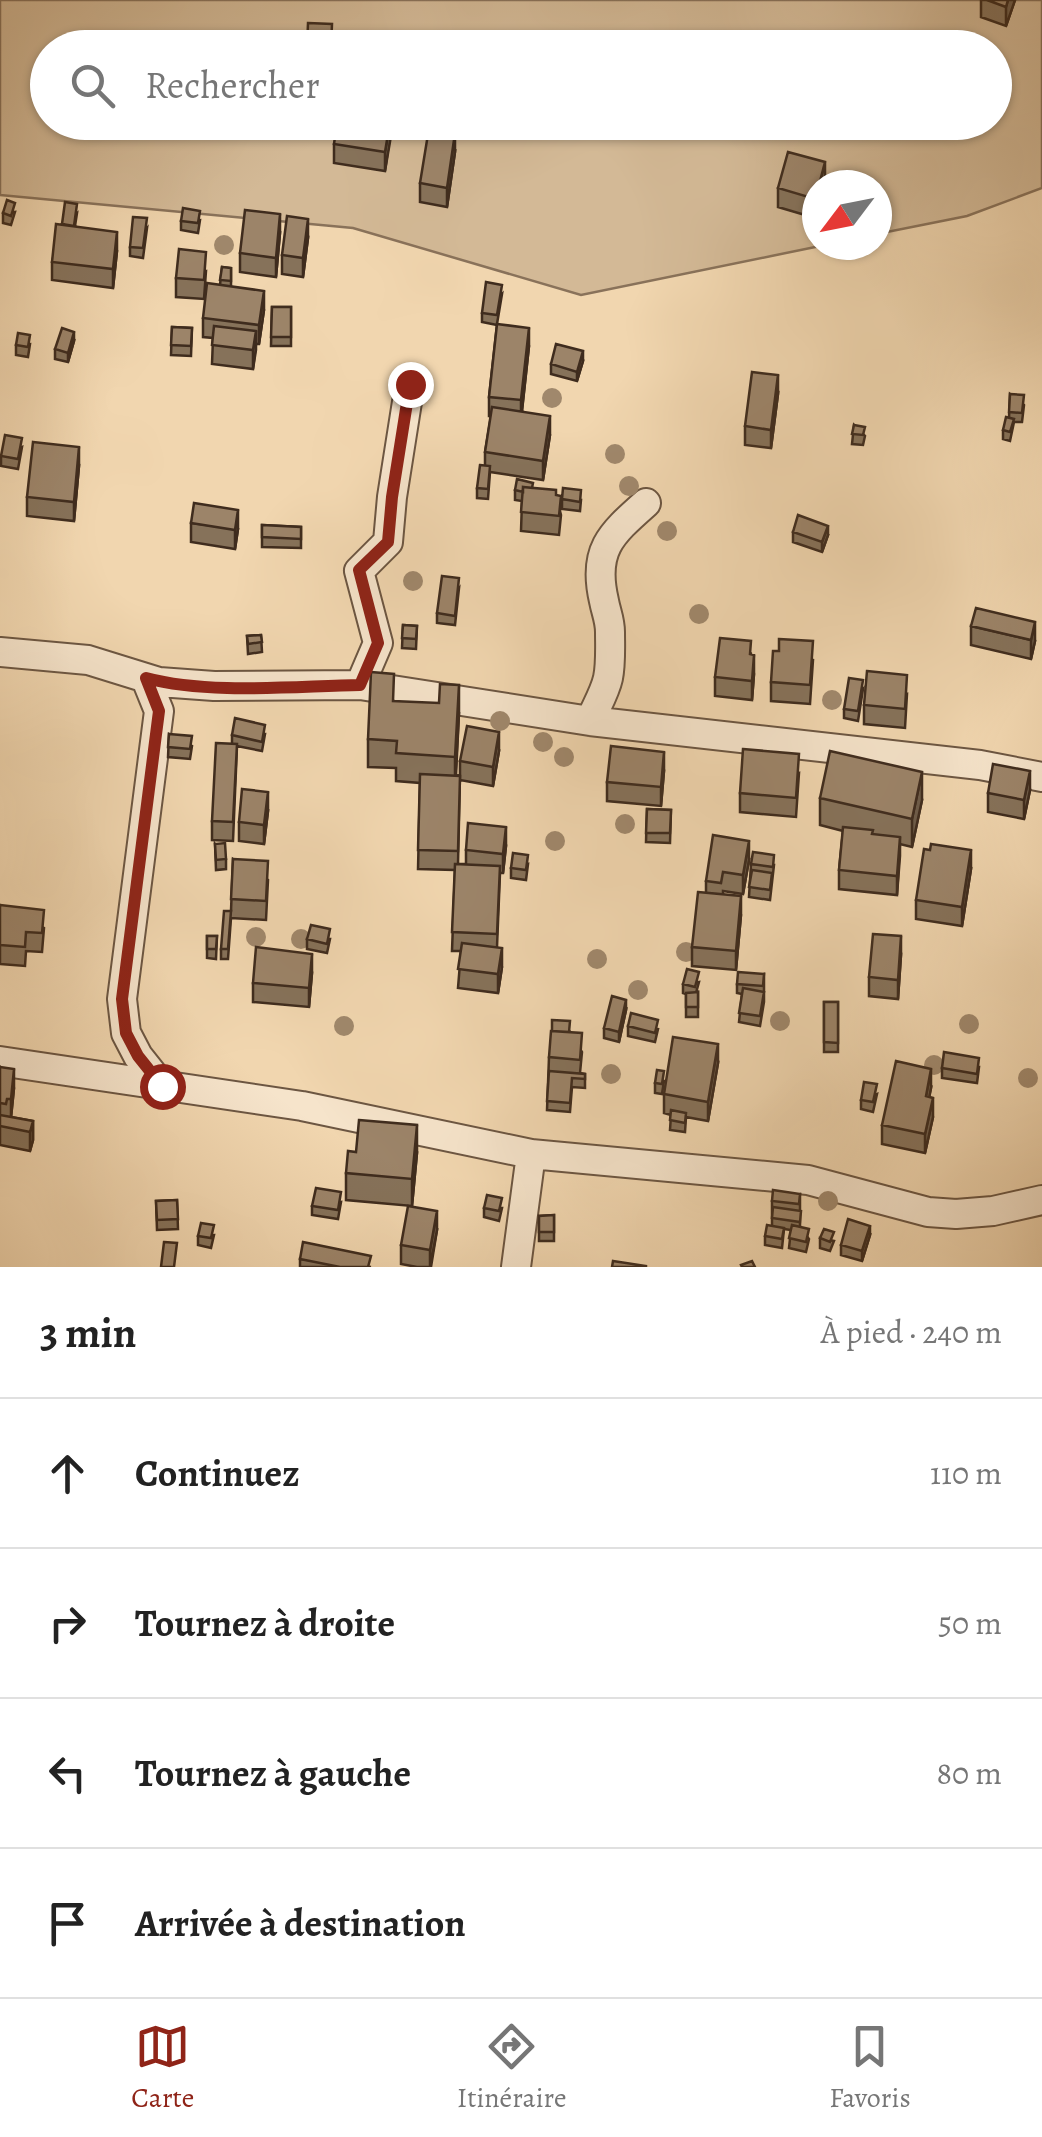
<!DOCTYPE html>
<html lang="fr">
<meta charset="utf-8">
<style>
body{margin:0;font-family:Alegreya,serif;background:#f2f2f2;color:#222}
.compass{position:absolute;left:802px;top:170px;width:90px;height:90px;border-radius:50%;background:#fff;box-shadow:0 2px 8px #0004;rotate:238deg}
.stop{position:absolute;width:30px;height:30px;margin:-22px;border:8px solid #8f2418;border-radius:50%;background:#fff}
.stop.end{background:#8f2418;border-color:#fff;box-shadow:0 2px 10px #0008}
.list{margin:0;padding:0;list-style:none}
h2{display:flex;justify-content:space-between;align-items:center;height:130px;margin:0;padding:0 40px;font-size:42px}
h2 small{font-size:32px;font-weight:400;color:#767676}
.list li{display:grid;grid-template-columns:65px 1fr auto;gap:30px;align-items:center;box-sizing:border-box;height:150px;padding:0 40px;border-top:2px solid #e0e0e0}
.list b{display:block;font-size:38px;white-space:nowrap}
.list em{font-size:32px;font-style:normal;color:#767676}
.icon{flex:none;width:55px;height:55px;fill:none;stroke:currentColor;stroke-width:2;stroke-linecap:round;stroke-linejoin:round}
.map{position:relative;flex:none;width:1042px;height:1267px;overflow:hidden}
.search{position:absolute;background:#fff;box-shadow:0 2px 8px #0004;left:30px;right:30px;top:30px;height:110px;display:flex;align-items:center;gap:25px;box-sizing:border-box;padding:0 35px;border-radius:55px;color:#767676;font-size:38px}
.sheet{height:730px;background:#fff}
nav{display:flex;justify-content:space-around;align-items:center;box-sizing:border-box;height:140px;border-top:2px solid #e0e0e0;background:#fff;font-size:28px;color:#767676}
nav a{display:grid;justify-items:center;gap:5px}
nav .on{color:#8f2418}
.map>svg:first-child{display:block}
.green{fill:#d3b996;stroke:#89725a;stroke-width:2.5;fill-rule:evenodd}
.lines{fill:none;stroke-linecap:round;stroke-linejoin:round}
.street-casing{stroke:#6c5642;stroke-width:32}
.street{stroke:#f6e4cb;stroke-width:28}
.tree{fill:#a0886c}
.wall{fill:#86725a;stroke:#3f2c1e;stroke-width:2.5}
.shaded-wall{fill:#6d5c4a;stroke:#3f2c1e;stroke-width:2.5}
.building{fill:#9c8469;stroke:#3f2c1e;stroke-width:2.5}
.route{stroke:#8f2418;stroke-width:12}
</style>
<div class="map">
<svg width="1042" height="1267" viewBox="0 0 1042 1267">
<rect width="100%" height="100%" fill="#f1d6af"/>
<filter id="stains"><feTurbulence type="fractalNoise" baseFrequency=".002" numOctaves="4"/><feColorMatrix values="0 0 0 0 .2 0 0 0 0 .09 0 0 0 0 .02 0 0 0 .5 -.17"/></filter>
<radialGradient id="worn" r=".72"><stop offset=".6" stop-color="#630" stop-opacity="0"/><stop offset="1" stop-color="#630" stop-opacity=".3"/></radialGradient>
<!-- green -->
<path class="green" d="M 0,0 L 1042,0 L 1042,188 L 967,216 L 877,234 L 877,185 L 817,185 L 817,245 L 825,245 L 581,295 L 353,228 L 0,195 ZM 48,48 L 994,48 L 994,122 L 48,122 Z"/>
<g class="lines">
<!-- street casing -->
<g class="street-casing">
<path id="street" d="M 0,652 L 88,660 L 159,682 L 214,686 L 360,685 L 590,721 L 980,765 L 1042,777
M 146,679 L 159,711 L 122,999 L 126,1033 L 138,1056 L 161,1085
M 360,685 L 378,643 L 359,571 L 388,542 L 392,497 L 410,383
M 590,721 C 596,707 605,692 608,678 C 611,664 610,646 610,632 C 610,620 606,612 604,601 C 592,550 611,534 646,503
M 0,1061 L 302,1106 L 531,1154 L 808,1180 L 928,1212 L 956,1214 L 993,1211 L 1042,1200
M 516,1267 L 531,1154"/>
</g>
<!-- street -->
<use href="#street" class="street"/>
</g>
<!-- trees -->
<g class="tree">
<circle cx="224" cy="245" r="10"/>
<circle cx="552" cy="398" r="10"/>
<circle cx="615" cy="454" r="10"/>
<circle cx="629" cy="486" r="10"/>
<circle cx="667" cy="531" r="10"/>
<circle cx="413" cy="581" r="10"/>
<circle cx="699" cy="614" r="10"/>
<circle cx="832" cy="700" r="10"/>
<circle cx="500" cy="721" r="10"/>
<circle cx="543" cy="742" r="10"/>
<circle cx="564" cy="757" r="10"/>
<circle cx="625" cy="824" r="10"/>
<circle cx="555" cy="841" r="10"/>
<circle cx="256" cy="937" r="10"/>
<circle cx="301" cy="939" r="10"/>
<circle cx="686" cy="952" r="10"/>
<circle cx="597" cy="959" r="10"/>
<circle cx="638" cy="990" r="10"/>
<circle cx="780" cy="1021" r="10"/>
<circle cx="969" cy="1024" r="10"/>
<circle cx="344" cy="1026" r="10"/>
<circle cx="934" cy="1065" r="10"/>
<circle cx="611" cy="1074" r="10"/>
<circle cx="1028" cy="1078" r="10"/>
<circle cx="828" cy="1201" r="10"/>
</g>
<!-- wall -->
<path class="wall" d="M 981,0 L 1015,0 L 1006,26 L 981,17 Z
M 392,122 L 385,171 L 334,163 L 334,144 Z
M 455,152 L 447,207 L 420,202 L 420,183 Z
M 825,181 L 817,185 L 817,212 L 815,218 L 778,207 L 778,188 Z
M 15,212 L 11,225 L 3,223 L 3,213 Z
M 77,213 L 75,226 L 117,251 L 113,288 L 52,280 L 52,262 L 62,224 Z
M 200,220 L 198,233 L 181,230 L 181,221 Z
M 147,228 L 143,258 L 130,256 L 130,247 Z
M 280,233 L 276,277 L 240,272 L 240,253 Z
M 308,238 L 303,277 L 282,274 L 282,255 Z
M 222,267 L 231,268 L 231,287 L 264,310 L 259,344 L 256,344 L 253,369 L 212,364 L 213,338 L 203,337 L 203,318 L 220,285 Z
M 206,271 L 204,299 L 176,297 L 176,278 Z
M 502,294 L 497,324 L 529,346 L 522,411 L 550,435 L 543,480 L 490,472 L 488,499 L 477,498 L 477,488 L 485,466 L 485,452 L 491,416 L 489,416 L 489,397 L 497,325 L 482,322 L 482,313 Z
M 272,307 L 291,307 L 291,346 L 271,346 Z
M 172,327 L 192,328 L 191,356 L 171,355 Z
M 74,341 L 68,362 L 55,359 L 55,349 Z
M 30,344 L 28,357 L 16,355 L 16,345 Z
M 583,361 L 577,381 L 551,374 L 551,364 Z
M 778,394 L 771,448 L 745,445 L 745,426 Z
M 1010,394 L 1024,405 L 1022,422 L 1014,422 L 1010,441 L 1003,439 L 1003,430 L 1009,418 Z
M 854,425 L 865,436 L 863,445 L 852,444 Z
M 22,447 L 18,469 L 1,466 L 1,456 Z
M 79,466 L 74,521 L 27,516 L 27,497 Z
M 533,488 L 556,495 L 561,515 L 559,535 L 521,531 L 522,501 L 515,500 L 515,490 Z
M 562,499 L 581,500 L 580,511 L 562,509 Z
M 191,523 L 238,529 L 235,549 L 191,542 Z
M 262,525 L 301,527 L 301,548 L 262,547 Z
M 793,532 L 828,535 L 822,552 L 793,542 Z
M 459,588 L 455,625 L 437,623 L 437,613 Z
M 403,625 L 417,626 L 416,649 L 402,648 Z
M 971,626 L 1035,641 L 1031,659 L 971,645 Z
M 261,635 L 262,652 L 248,654 L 247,636 Z
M 779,651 L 813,660 L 810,704 L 771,701 L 771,682 Z
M 751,654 L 754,674 L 752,700 L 715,696 L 715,677 Z
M 863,689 L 858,721 L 844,718 L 844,709 Z
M 907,694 L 905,728 L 864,724 L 864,705 Z
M 394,701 L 459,713 L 456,775 L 460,776 L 458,864 L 466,864 L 466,850 L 506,846 L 503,873 L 500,873 L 497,947 L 502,967 L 498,993 L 458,988 L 461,951 L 452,951 L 455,870 L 418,869 L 420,783 L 396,781 L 396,768 L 368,767 L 368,739 Z
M 169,734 L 192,746 L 190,759 L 168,757 Z
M 265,734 L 262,751 L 237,746 L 233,841 L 212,840 L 212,821 L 232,744 L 232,735 Z
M 499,751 L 493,786 L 460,780 L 460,761 Z
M 664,771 L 661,806 L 607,801 L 607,782 Z
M 799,773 L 796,817 L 740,812 L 740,793 Z
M 1030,790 L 1024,819 L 988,812 L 988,793 Z
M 820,798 L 922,800 L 912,847 L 900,844 L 897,895 L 839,889 L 839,870 L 843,831 L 820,825 Z
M 647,809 L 671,810 L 670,843 L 646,842 Z
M 268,811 L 264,844 L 239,841 L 239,822 Z
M 215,844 L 226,859 L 226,869 L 216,870 Z
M 233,859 L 268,880 L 266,920 L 231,918 L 228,959 L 221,959 L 221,949 L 231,911 Z
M 749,860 L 743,894 L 723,891 L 723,894 L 741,915 L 736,970 L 692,966 L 692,947 L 706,893 L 706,881 Z
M 528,864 L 526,880 L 511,878 L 511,868 Z
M 751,864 L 774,865 L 770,900 L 749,897 Z
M 971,869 L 962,926 L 916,919 L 916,900 Z
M 0,905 L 44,928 L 42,952 L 26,951 L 25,966 L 0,964 Z
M 207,936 L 217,936 L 216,959 L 207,958 Z
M 307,939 L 330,939 L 327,953 L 307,949 Z
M 901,955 L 898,999 L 869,996 L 869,977 Z
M 312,973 L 309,1007 L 253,1002 L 253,983 Z
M 764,974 L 764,1002 L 760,1026 L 739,1022 L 742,994 L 737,993 L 737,984 Z
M 699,982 L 696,993 L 698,992 L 698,1017 L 686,1017 L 686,994 L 683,993 L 683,984 Z
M 824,1002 L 838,1002 L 838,1052 L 824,1052 Z
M 626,1010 L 619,1042 L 604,1038 L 604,1028 Z
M 628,1026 L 658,1029 L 655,1042 L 628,1036 Z
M 570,1032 L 582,1052 L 580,1073 L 585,1074 L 585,1088 L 572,1087 L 570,1112 L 547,1110 L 549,1057 Z
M 718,1063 L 708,1121 L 686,1117 L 685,1132 L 670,1130 L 671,1115 L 664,1113 L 664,1094 Z
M 0,1067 L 14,1088 L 11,1117 L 33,1121 L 33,1140 L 30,1151 L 0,1145 Z
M 979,1067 L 977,1083 L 942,1078 L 942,1068 Z
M 664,1081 L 662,1094 L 655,1093 L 655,1083 Z
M 931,1088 L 929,1097 L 933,1117 L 925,1153 L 882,1144 L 882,1125 Z
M 877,1094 L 873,1112 L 861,1109 L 861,1100 Z
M 417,1153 L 412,1206 L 346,1200 L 346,1173 Z
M 800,1194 L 800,1227 L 809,1239 L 806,1252 L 789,1248 L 791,1230 L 784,1229 L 782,1248 L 765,1245 L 765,1236 L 772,1225 L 772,1201 Z
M 177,1200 L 178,1229 L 157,1230 L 156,1201 Z
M 341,1202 L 338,1219 L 312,1215 L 312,1206 Z
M 484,1208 L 502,1208 L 499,1221 L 484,1217 Z
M 554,1215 L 554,1241 L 539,1241 L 539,1216 Z
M 437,1230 L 431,1267 L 417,1267 L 401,1264 L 401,1245 Z
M 214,1235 L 211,1248 L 198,1245 L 198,1236 Z
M 870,1235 L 862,1261 L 841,1255 L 841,1245 Z
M 820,1238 L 834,1241 L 830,1251 L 820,1248 Z
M 300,1259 L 371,1267 L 300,1267 Z"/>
<!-- shaded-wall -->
<path class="shaded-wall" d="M 1008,0 L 1015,0 L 1006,26 L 1006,7 Z
M 390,122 L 392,122 L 392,130 L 385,171 L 385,152 Z
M 455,133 L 455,152 L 447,207 L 447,188 Z
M 825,162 L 825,181 L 824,185 L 819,185 Z
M 280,214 L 280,233 L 276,277 L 276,258 Z
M 308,219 L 308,238 L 303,277 L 303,258 Z
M 117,232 L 117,251 L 113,288 L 113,269 Z
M 264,291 L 264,310 L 259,344 L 259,325 Z
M 529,328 L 529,346 L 521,419 L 521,400 Z
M 256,331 L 256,350 L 253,369 L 253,350 Z
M 74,332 L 74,341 L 68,362 L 68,353 Z
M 583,351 L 583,361 L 577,381 L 577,372 Z
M 778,375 L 778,394 L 771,448 L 771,430 Z
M 550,416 L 550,435 L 543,480 L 543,461 Z
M 79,447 L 79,466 L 74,521 L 74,502 Z
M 238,510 L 238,529 L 235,549 L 235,530 Z
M 828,526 L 828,535 L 822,552 L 822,542 Z
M 1035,622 L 1035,641 L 1031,659 L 1031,640 Z
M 754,655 L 754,674 L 752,700 L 752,681 Z
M 459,685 L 459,713 L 455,784 L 455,757 Z
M 499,732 L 499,751 L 493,786 L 493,767 Z
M 664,752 L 664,771 L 661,806 L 661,787 Z
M 1030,771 L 1030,790 L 1024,819 L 1024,800 Z
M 922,772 L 922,800 L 912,847 L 912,819 Z
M 268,792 L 268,811 L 264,844 L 264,825 Z
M 506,827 L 506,846 L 503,873 L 503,854 Z
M 900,837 L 900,856 L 897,895 L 897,876 Z
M 749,841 L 749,860 L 743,894 L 743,875 Z
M 971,850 L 971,869 L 962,926 L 962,907 Z
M 741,896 L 741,915 L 736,970 L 736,951 Z
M 901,936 L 901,955 L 898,999 L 898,980 Z
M 502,948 L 502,967 L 498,993 L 498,974 Z
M 312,954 L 312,973 L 309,1007 L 309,988 Z
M 626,1000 L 626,1010 L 619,1042 L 619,1032 Z
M 718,1044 L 718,1063 L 708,1121 L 708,1102 Z
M 14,1069 L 14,1088 L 11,1118 L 11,1099 Z
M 931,1069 L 931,1088 L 926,1115 L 926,1096 Z
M 933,1098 L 933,1117 L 925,1153 L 925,1134 Z
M 33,1121 L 33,1140 L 30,1151 L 30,1132 Z
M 417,1125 L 417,1153 L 412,1206 L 412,1179 Z
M 437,1211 L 437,1230 L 430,1267 L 430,1250 Z
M 870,1226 L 870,1235 L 862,1261 L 862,1251 Z"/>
<!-- building -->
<path class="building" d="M 987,0 L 1008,0 L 1006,7 Z
M 308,23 L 332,24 L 331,48 L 307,48 Z
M 810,32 L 852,42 L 850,48 L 807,48 Z
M 337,122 L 390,122 L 385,152 L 334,144 Z
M 429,128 L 455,133 L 447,188 L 420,183 Z
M 788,152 L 825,162 L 819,185 L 817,185 L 815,199 L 778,188 Z
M 7,200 L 15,203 L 11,216 L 3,213 Z
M 65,202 L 77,204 L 74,226 L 62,224 Z
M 183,208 L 200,211 L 198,223 L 181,221 Z
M 245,210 L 280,214 L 276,258 L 240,253 Z
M 287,216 L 308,219 L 303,258 L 282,255 Z
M 133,217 L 147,218 L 143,248 L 130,247 Z
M 56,224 L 117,232 L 113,269 L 52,262 Z
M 179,249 L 206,252 L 204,280 L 176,278 Z
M 222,267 L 231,268 L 231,281 L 220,280 Z
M 486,282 L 502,285 L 497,315 L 482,313 Z
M 207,283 L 264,291 L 259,325 L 203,318 Z
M 272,307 L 291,307 L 291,337 L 271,337 Z
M 497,324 L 529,328 L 521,400 L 489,397 Z
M 214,326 L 256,331 L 253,350 L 212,345 Z
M 172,327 L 192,328 L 191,346 L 171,345 Z
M 62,328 L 74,332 L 68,353 L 55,349 Z
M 18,333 L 30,335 L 28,347 L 16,345 Z
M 556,344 L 583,351 L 577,372 L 551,364 Z
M 752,372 L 778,375 L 771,430 L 745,426 Z
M 1010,394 L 1024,395 L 1022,413 L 1009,412 Z
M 492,407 L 550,416 L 543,461 L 485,452 Z
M 1006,417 L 1014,419 L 1010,432 L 1003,430 Z
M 854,425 L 865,427 L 863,435 L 852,434 Z
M 5,435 L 22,438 L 18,459 L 1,456 Z
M 33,442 L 79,447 L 74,502 L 27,497 Z
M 480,465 L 490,466 L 488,489 L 477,488 Z
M 517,479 L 533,483 L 532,488 L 523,487 L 523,492 L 515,490 Z
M 523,487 L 556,490 L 556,495 L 561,496 L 559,516 L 521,512 Z
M 563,488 L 581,490 L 580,502 L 562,499 Z
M 194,503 L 238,510 L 235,530 L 191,523 Z
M 798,515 L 828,526 L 822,542 L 793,532 Z
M 262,525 L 301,527 L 301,539 L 262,537 Z
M 442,576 L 459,578 L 455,616 L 437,613 Z
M 976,608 L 1035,622 L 1031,640 L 971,626 Z
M 403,625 L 417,626 L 416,639 L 402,638 Z
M 261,635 L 262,642 L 248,644 L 247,636 Z
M 720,638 L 751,641 L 750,654 L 754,655 L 752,681 L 715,677 Z
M 779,639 L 813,641 L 810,685 L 771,682 L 773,651 L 779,651 Z
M 867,671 L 907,675 L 905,709 L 864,705 Z
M 371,672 L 394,674 L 393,701 L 439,703 L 440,684 L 459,685 L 455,757 L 396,753 L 397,741 L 368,739 Z
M 849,678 L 863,680 L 858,711 L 844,709 Z
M 235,718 L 265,725 L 262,742 L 232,735 Z
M 467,726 L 499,732 L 493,767 L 460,761 Z
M 169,734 L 192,736 L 190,749 L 168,747 Z
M 216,743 L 237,744 L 233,822 L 212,821 Z
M 611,746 L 664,752 L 661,787 L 607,782 Z
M 743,749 L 799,754 L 796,798 L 740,793 Z
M 830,751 L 922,772 L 912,819 L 820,798 Z
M 993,764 L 1030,771 L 1024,800 L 988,793 Z
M 420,774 L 460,776 L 458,851 L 418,850 Z
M 242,789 L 268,792 L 264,825 L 239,822 Z
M 647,809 L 671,810 L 670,833 L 646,833 Z
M 468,823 L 506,827 L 503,854 L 466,850 Z
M 843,827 L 873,830 L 872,834 L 900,837 L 897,876 L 839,870 Z
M 713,835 L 749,841 L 743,875 L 723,872 L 721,883 L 706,881 Z
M 225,843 L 226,859 L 216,860 L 215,844 Z
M 931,844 L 971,850 L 962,907 L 916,900 L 924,849 L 930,850 Z
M 753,852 L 774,855 L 773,867 L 751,864 Z
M 513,853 L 528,855 L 526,870 L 511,868 Z
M 233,859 L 268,861 L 266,901 L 231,899 Z
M 455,864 L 500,866 L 497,934 L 452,932 Z
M 752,870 L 772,873 L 770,890 L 749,887 Z
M 698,892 L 741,896 L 736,951 L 692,947 Z
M 0,905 L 44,910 L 42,933 L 26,932 L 25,947 L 0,945 Z
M 224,911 L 231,911 L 228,949 L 221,949 Z
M 311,925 L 330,929 L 327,944 L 307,939 Z
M 873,934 L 901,936 L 898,980 L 869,977 Z
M 207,936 L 217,936 L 216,949 L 207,949 Z
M 462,943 L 502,948 L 498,974 L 458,969 Z
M 256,947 L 312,954 L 309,988 L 253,983 Z
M 687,969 L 699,972 L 695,987 L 683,984 Z
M 738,972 L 764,974 L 763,986 L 737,984 Z
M 743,988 L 764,992 L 760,1016 L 739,1013 Z
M 698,992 L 698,1007 L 686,1007 L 686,993 Z
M 612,996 L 626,1000 L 619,1032 L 604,1028 Z
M 824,1002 L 838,1002 L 838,1043 L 824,1042 Z
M 631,1013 L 658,1020 L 655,1033 L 628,1026 Z
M 552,1020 L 570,1021 L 569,1032 L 552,1031 Z
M 551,1031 L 582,1033 L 580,1060 L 549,1057 Z
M 673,1037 L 718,1044 L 708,1102 L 664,1094 Z
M 944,1052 L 979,1058 L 977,1074 L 942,1068 Z
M 896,1061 L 931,1069 L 926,1096 L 933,1098 L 925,1134 L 882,1125 Z
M 0,1067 L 14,1069 L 11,1099 L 7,1099 L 6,1104 L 0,1103 Z
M 657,1070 L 664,1071 L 662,1084 L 655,1083 Z
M 549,1071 L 585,1074 L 585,1079 L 572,1078 L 570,1103 L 547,1101 Z
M 864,1082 L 877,1084 L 873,1102 L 861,1100 Z
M 671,1110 L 686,1113 L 685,1123 L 670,1120 Z
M 0,1115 L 33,1121 L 30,1132 L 0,1126 Z
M 359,1120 L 417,1125 L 412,1179 L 346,1173 L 348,1151 L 356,1152 Z
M 316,1188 L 341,1192 L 338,1210 L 312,1206 Z
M 773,1190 L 800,1194 L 799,1204 L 772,1201 Z
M 487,1195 L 502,1198 L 499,1211 L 484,1208 Z
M 177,1200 L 178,1219 L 157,1220 L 156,1201 Z
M 408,1206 L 437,1211 L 430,1250 L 401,1245 Z
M 773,1207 L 801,1211 L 800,1222 L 772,1218 Z
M 554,1215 L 554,1232 L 539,1232 L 539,1216 Z
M 848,1219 L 870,1226 L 862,1251 L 841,1245 Z
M 201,1223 L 214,1225 L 211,1238 L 198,1236 Z
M 767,1225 L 784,1228 L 782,1239 L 765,1236 Z
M 792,1225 L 809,1229 L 806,1242 L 789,1238 Z
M 824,1229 L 834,1232 L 830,1242 L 820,1238 Z
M 164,1242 L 177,1243 L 174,1267 L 161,1267 Z
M 303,1242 L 371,1256 L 368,1267 L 340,1267 L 300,1259 Z
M 613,1261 L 646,1266 L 646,1267 L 612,1267 Z
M 752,1261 L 755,1267 L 742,1267 L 741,1265 Z"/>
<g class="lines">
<!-- route -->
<path class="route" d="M 162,1086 L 138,1056 L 126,1033 L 122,999 L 159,711 L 146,678 C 210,695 294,686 360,685 L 378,643 L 359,570 L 388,542 L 392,497 L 410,384"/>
</g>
<rect width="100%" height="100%" filter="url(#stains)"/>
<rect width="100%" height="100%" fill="url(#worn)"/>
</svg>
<svg class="compass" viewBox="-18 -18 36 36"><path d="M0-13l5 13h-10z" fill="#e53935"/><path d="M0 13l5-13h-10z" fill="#767676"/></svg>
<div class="stop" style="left:162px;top:1086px"></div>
<div class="stop end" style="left:410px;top:384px"></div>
<div class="search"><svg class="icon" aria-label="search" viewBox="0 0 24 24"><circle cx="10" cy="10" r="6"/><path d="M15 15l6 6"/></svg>Rechercher</div>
</div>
<section class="sheet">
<h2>3 min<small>À pied · 240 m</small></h2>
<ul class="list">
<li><svg class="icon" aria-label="ahead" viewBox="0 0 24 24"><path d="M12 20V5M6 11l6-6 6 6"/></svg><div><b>Continuez</b></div><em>110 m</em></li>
<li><svg class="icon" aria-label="right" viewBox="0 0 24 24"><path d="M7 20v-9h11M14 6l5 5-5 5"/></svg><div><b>Tournez à droite</b></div><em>50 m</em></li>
<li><svg class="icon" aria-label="left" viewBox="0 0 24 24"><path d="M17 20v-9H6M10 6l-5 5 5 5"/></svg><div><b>Tournez à gauche</b></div><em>80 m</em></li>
<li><svg class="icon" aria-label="arrive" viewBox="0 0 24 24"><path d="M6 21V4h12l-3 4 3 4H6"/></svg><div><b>Arrivée à destination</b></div></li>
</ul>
</section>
<nav>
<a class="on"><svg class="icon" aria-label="map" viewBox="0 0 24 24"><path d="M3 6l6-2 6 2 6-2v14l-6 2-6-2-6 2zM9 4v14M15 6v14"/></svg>Carte</a>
<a><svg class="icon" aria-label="directions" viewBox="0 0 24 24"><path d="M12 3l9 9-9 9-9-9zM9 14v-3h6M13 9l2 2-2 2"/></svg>Itinéraire</a>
<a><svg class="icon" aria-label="saved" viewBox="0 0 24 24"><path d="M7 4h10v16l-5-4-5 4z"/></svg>Favoris</a>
</nav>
